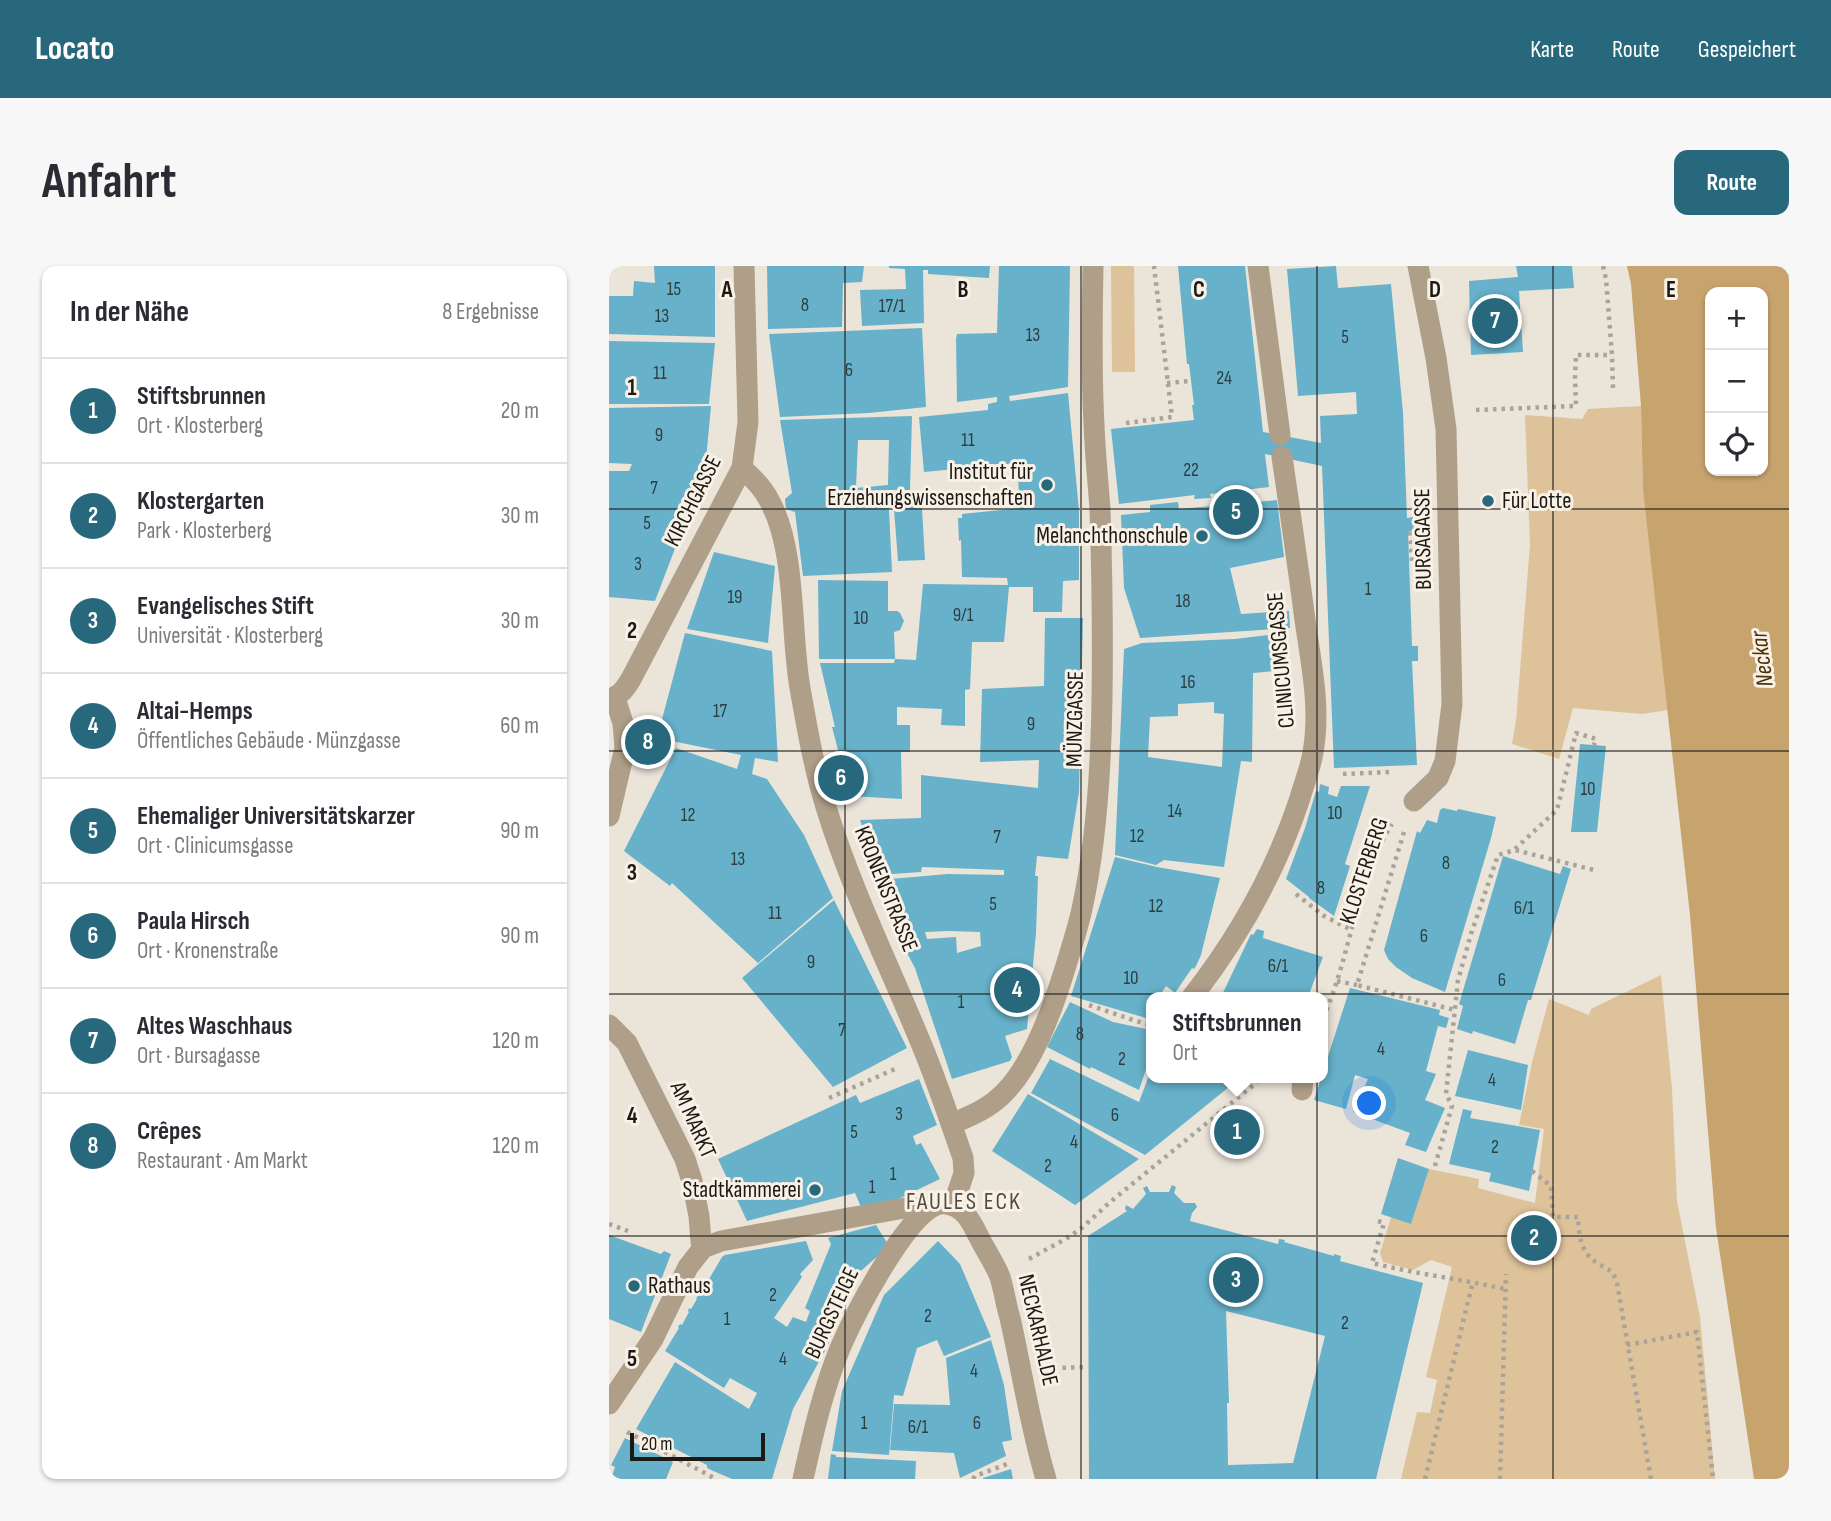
<!DOCTYPE html>
<html lang="de">
<meta charset="utf-8">
<style>
body{margin:0;font-family:"Sofia Sans Condensed",sans-serif;background:#f7f7f7;color:#2b2b33}
.controls{position:absolute;right:21px;top:21px;display:grid;overflow:hidden;border-radius:14px;box-shadow:0 2px 5px #0004}
.controls button{width:63px;height:63px;display:grid;place-items:center;padding:0;border:0;border-bottom:2px solid #e1e1e2;background:#fff;color:#2b2b33;font:35px sans-serif}
.scale{position:absolute;left:21px;bottom:18px;width:135px;box-sizing:border-box;padding-left:7px;border:4px solid #1b1915;border-top:0;font-size:19px;line-height:24px;white-space:nowrap;color:#1b1915;-webkit-text-stroke:5px #f9f1e6;paint-order:stroke}
.you{position:absolute;left:761px;top:838px;width:24px;height:24px;margin:-18px;border:5px solid #fff;border-radius:50%;background:#1a73e8;box-shadow:0 0 0 10px #1a73e833}
.badge{display:grid;place-items:center;width:46px;height:46px;border-radius:50%;background:#27687c;color:#fff;font-size:23px;font-weight:700}
.pin{position:absolute;translate:-50% -50%;border:4px solid #fff;box-shadow:0 2px 7px #0006}
.popup{position:absolute;left:537px;top:726px;width:182px;height:91px;box-sizing:border-box;display:grid;place-content:center;border-radius:14px;background:#fff;filter:drop-shadow(0 2px 5px #0005);font-size:23px;white-space:nowrap;color:#7c7c81}
.popup b{font-size:26px;color:#2b2b33}
.popup::after{content:'';position:absolute;left:50%;top:100%;margin-left:-14px;border:14px solid transparent;border-top-color:#fff}
.list{margin:0;padding:0;list-style:none}
h2{display:flex;justify-content:space-between;align-items:center;height:91px;margin:0;padding:0 28px;font-size:30px}
h2 small{font-size:23px;font-weight:400;color:#7c7c81}
.list li{display:grid;grid-template-columns:46px 1fr auto;gap:21px;align-items:center;box-sizing:border-box;height:105px;padding:0 28px;border-top:2px solid #e1e1e2}
.list b{display:block;font-size:26px;white-space:nowrap}
.list p{margin:0;font-size:23px;white-space:nowrap;color:#7c7c81}
.list em{font-size:23px;font-style:normal;color:#7c7c81}
.icon{flex:none;width:38px;height:38px;fill:none;stroke:currentColor;stroke-width:2;stroke-linecap:round;stroke-linejoin:round}
.map{position:relative;flex:none;width:1180px;height:1213px;overflow:hidden;border-radius:14px}
header{display:flex;align-items:center;gap:42px;box-sizing:border-box;height:98px;padding:0 35px;background:#27687c;color:#fff}
header strong{font-size:33px}
nav{display:flex;gap:38px;margin-inline-start:auto;font-size:24px}
.intro{display:flex;align-items:center;justify-content:space-between;box-sizing:border-box;height:168px;padding:0 42px}
h1{margin:0;font-size:49px}
.button{padding:18px 32px;border-radius:14px;background:#27687c;color:#fff;font-size:24px;font-weight:700}
main{display:flex;gap:42px;padding:0 42px}
aside{flex:1;background:#fff;border-radius:14px;box-shadow:0 2px 5px #0004}
.map>svg:first-child{display:block}
.green{fill:#dec29a}
.water{fill:#c7a36d;fill-rule:evenodd}
.building{fill:#67b1ca;fill-rule:evenodd}
.lines{fill:none;stroke-linecap:round;stroke-linejoin:round}
.path{stroke:#a9a39a;stroke-width:4.5;stroke-dasharray:3.5 5;stroke-linecap:butt}
.street{stroke:#af9f89;stroke-width:21}
.grid{fill:none;stroke:#1b1915;stroke-width:2;stroke-opacity:0.55}
.poi-dot{fill:#27687c;stroke:#f9f1e6;stroke-width:2.5}
.labels{text-anchor:middle;dominant-baseline:central;stroke-width:6;stroke-linejoin:round;paint-order:stroke}
.number-label{font-size:19px;fill:#2e3f42}
.poi-label{font-size:23px;fill:#1b1915;stroke:#f9f1e6;text-anchor:end}
.street-label{font-size:23px;fill:#1b1915;stroke:#f9f1e6}
.water-label{font-size:24px;font-style:italic;fill:#4a3103;stroke:#f9f1e6}
.neighbourhood-label{font-size:24px;letter-spacing:2px;fill:#514b42;stroke:#f9f1e6}
.grid-label{font-size:23px;text-anchor:middle;font-weight:bold;fill:#1b1915;stroke:#f9f1e6;stroke-width:6;stroke-linejoin:round;paint-order:stroke}
</style>
<header>
<strong>Locato</strong>
<nav><a>Karte</a><a>Route</a><a>Gespeichert</a></nav>
</header>
<div class="intro"><h1>Anfahrt</h1><a class="button">Route</a></div>
<main>
<aside>
<h2>In der Nähe<small>8 Ergebnisse</small></h2>
<ul class="list">
<li><span class="badge">1</span><div><b>Stiftsbrunnen</b><p>Ort · Klosterberg</p></div><em>20 m</em></li>
<li><span class="badge">2</span><div><b>Klostergarten</b><p>Park · Klosterberg</p></div><em>30 m</em></li>
<li><span class="badge">3</span><div><b>Evangelisches Stift</b><p>Universität · Klosterberg</p></div><em>30 m</em></li>
<li><span class="badge">4</span><div><b>Altai-Hemps</b><p>Öffentliches Gebäude · Münzgasse</p></div><em>60 m</em></li>
<li><span class="badge">5</span><div><b>Ehemaliger Universitätskarzer</b><p>Ort · Clinicumsgasse</p></div><em>90 m</em></li>
<li><span class="badge">6</span><div><b>Paula Hirsch</b><p>Ort · Kronenstraße</p></div><em>90 m</em></li>
<li><span class="badge">7</span><div><b>Altes Waschhaus</b><p>Ort · Bursagasse</p></div><em>120 m</em></li>
<li><span class="badge">8</span><div><b>Crêpes</b><p>Restaurant · Am Markt</p></div><em>120 m</em></li>
</ul>
</aside>
<div class="map">
<svg width="1180" height="1213" viewBox="0 0 1180 1213">
<rect width="100%" height="100%" fill="#ebe4d9"/>
<!-- green -->
<path class="green" d="M 502,0 L 525,0 L 526,106 L 503,106 Z
M 1032,140 L 1034,224 L 1059,444 L 1033,448 L 964,442 L 950,493 L 903,478 L 907,455 L 921,279 L 916,149 L 973,153 L 979,143 Z
M 1052,709 L 1063,823 L 1068,935 L 1091,1051 L 1106,1213 L 792,1213 L 808,1146 L 821,1147 L 828,1114 L 817,1111 L 843,1001 L 822,994 L 804,1004 L 774,996 L 771,987 L 782,951 L 802,957 L 820,903 L 870,913 L 869,922 L 926,937 L 935,863 L 910,859 L 924,792 L 940,733 L 980,749 L 982,743 Z"/>
<!-- water -->
<path class="water" d="M 1018,0 L 1180,0 L 1180,1213 L 1145,1213 L 1107,962 L 1081,649 L 1034,224 L 1032,140 L 1022,18 ZM 1101,26 L 1154,26 L 1154,205 L 1101,205 Z
M 631,854 L 640,861 L 641,872 L 634,879 L 626,882 L 610,872 Z"/>
<!-- building -->
<path class="building" d="M 45,0 L 106,0 L 106,71 L 0,68 L 0,30 L 24,30 L 25,15 L 46,17 Z
M 158,0 L 255,0 L 253,16 L 234,17 L 233,61 L 159,63 Z
M 280,0 L 381,0 L 380,12 L 319,8 L 319,4 L 314,4 L 315,57 L 253,60 L 251,24 L 297,23 L 296,3 L 280,2 Z
M 390,0 L 461,0 L 459,121 L 400,130 L 401,135 L 459,127 L 470,245 L 470,314 L 454,315 L 453,346 L 424,346 L 424,321 L 400,321 L 395,376 L 363,376 L 361,423 L 356,424 L 356,460 L 332,459 L 333,443 L 288,441 L 288,459 L 301,459 L 301,486 L 292,486 L 293,533 L 241,530 L 223,461 L 226,461 L 211,397 L 285,397 L 286,393 L 307,394 L 314,318 L 399,319 L 398,312 L 353,311 L 352,274 L 350,275 L 349,252 L 353,252 L 353,248 L 411,242 L 408,197 L 315,206 L 310,151 L 379,144 L 379,138 L 388,136 L 388,131 L 348,136 L 347,73 L 348,68 L 388,67 Z
M 569,0 L 636,0 L 654,166 L 712,177 L 711,150 L 748,148 L 747,126 L 689,130 L 678,3 L 727,0 L 729,22 L 782,18 L 794,147 L 798,252 L 804,251 L 805,265 L 799,266 L 803,380 L 809,380 L 809,395 L 803,395 L 808,499 L 725,502 L 713,200 L 656,188 L 660,221 L 601,228 L 602,232 L 585,233 L 586,229 L 510,238 L 502,163 L 585,154 L 583,139 L 585,139 L 580,98 L 578,98 Z
M 907,0 L 963,0 L 965,22 L 910,25 L 914,86 L 862,89 L 860,15 L 909,11 Z
M 313,62 L 317,141 L 260,147 L 171,151 L 160,68 Z
M 0,75 L 106,77 L 100,138 L 0,138 Z
M 102,140 L 96,204 L 46,335 L 0,331 L 0,205 L 20,205 L 23,198 L 0,197 L 0,142 Z
M 303,150 L 301,224 L 279,224 L 283,306 L 194,310 L 186,246 L 177,243 L 176,233 L 183,227 L 171,154 ZM 249,174 L 280,174 L 279,219 L 247,222 Z
M 286,226 L 312,226 L 316,294 L 289,295 L 285,243 Z
M 668,234 L 675,291 L 621,302 L 632,348 L 680,345 L 681,362 L 531,372 L 515,322 L 512,249 L 541,246 L 541,239 L 569,236 L 570,243 Z
M 105,286 L 166,300 L 159,377 L 78,363 Z
M 209,314 L 279,315 L 279,345 L 288,345 L 291,347 L 295,355 L 291,364 L 285,366 L 286,393 L 210,393 Z
M 436,352 L 474,352 L 470,526 L 459,593 L 428,590 L 426,610 L 429,610 L 427,667 L 418,763 L 396,770 L 403,791 L 401,795 L 343,813 L 306,702 L 288,668 L 270,614 L 339,608 L 395,609 L 395,604 L 313,601 L 312,606 L 269,609 L 251,554 L 312,552 L 312,509 L 429,522 L 430,494 L 371,496 L 373,423 L 435,420 ZM 339,665 L 371,666 L 372,680 L 348,687 L 347,671 L 318,673 L 316,666 Z
M 76,367 L 163,385 L 169,496 L 146,492 L 143,508 L 158,513 L 195,569 L 224,632 L 149,697 L 63,617 L 61,620 L 15,585 L 67,482 L 128,503 L 132,489 L 48,472 Z
M 674,367 L 677,404 L 644,407 L 643,496 L 632,495 L 615,601 L 555,594 L 547,599 L 506,589 L 515,383 L 533,377 L 626,373 ZM 605,436 L 605,447 L 615,448 L 613,501 L 539,491 L 541,451 L 569,450 L 569,438 Z
M 971,478 L 997,480 L 988,566 L 962,566 Z
M 711,518 L 720,521 L 719,528 L 728,531 L 732,520 L 761,520 L 736,598 L 741,600 L 725,650 L 700,632 L 700,631 L 677,613 L 696,562 L 707,525 L 710,526 Z
M 834,542 L 848,545 L 849,543 L 887,551 L 882,572 L 836,726 L 803,712 L 787,701 L 779,693 L 775,684 L 808,565 L 811,567 L 818,554 L 828,557 L 831,544 Z
M 894,590 L 951,608 L 954,600 L 962,603 L 922,734 L 919,734 L 906,778 L 864,765 L 863,768 L 848,763 L 854,740 L 850,738 Z
M 506,591 L 548,601 L 611,612 L 592,689 L 587,700 L 585,703 L 583,702 L 566,727 L 557,720 L 550,731 L 542,731 L 542,743 L 537,752 L 462,730 Z
M 225,634 L 298,782 L 224,821 L 133,712 Z
M 648,663 L 655,665 L 654,672 L 714,691 L 699,731 L 612,731 L 642,668 L 644,669 Z
M 741,722 L 831,744 L 830,749 L 840,752 L 837,762 L 829,760 L 817,805 L 827,808 L 816,834 L 836,842 L 817,886 L 796,879 L 801,867 L 744,846 L 759,813 L 746,809 L 737,843 L 705,834 Z
M 461,736 L 504,756 L 542,764 L 542,789 L 530,824 L 482,801 L 481,803 L 438,781 Z
M 859,784 L 919,799 L 912,844 L 846,830 Z
M 441,793 L 530,836 L 542,804 L 542,812 L 631,812 L 536,889 L 422,827 Z
M 310,813 L 328,859 L 304,870 L 307,879 L 312,877 L 331,913 L 289,933 L 252,941 L 246,927 L 138,955 L 109,893 L 247,829 L 251,837 Z
M 419,828 L 530,893 L 466,939 L 383,885 Z
M 854,843 L 863,845 L 861,852 L 931,864 L 920,925 L 880,915 L 882,907 L 840,898 Z
M 789,892 L 820,903 L 802,958 L 772,948 Z
M 563,919 L 567,921 L 565,927 L 575,937 L 586,937 L 588,941 L 583,947 L 581,955 L 669,978 L 670,973 L 676,974 L 675,976 L 725,990 L 725,988 L 732,990 L 731,995 L 814,1017 L 767,1213 L 480,1213 L 479,970 L 518,945 L 516,943 L 517,939 L 524,943 L 537,928 L 534,922 L 538,920 L 541,926 L 560,926 ZM 617,1045 L 716,1070 L 684,1197 L 619,1199 L 618,1137 L 620,1137 Z
M 267,959 L 280,980 L 245,1011 L 218,1081 L 184,1143 L 163,1213 L 123,1213 L 102,1204 L 98,1202 L 98,1199 L 27,1163 L 66,1096 L 140,1143 L 148,1127 L 121,1112 L 115,1122 L 56,1085 L 70,1062 L 69,1061 L 71,1058 L 73,1059 L 80,1046 L 79,1045 L 80,1042 L 82,1043 L 88,1033 L 87,1033 L 89,1029 L 90,1030 L 113,991 L 116,989 L 197,975 L 204,994 L 191,1008 L 193,1011 L 165,1052 L 178,1061 L 184,1051 L 197,1056 L 201,1045 L 196,1042 L 222,978 L 219,972 Z
M 0,969 L 52,988 L 55,985 L 62,988 L 32,1066 L 0,1053 Z
M 329,975 L 351,998 L 382,1071 L 335,1090 L 328,1074 L 308,1082 L 294,1130 L 285,1129 L 280,1189 L 223,1185 L 233,1125 L 275,1029 Z
M 382,1074 L 395,1119 L 403,1174 L 393,1176 L 397,1190 L 351,1212 L 345,1187 L 281,1184 L 285,1138 L 341,1139 L 337,1092 Z
M 16,1172 L 64,1196 L 57,1213 L 2,1213 L 6,1201 L 2,1199 Z
M 222,1188 L 227,1189 L 227,1191 L 307,1195 L 306,1213 L 219,1213 Z
M 402,1203 L 404,1213 L 374,1213 L 374,1212 Z"/>
<g class="lines">
<!-- path -->
<path class="path" d="M 994,0 L 997,13 L 1003,89 L 1004,123
M 558,117 L 582,115
M 867,144 L 967,140 L 966,111 L 967,89 L 1003,89
M 517,157 L 563,151 L 545,0
M 801,266 L 803,295
M 734,508 L 782,506 L 782,508
M 795,566 L 748,719 L 846,744
M 906,583 L 948,544 L 967,467 L 987,473 L 985,479
M 687,628 L 715,650 L 743,664
M 728,715 L 748,719
M 480,739 L 527,755 L 542,759
M 714,752 C 742,690 746,617 783,558
M 220,832 L 286,803
M 826,900 L 843,840 L 837,828 L 849,714 L 862,668 L 889,589 L 906,584 L 989,605
M 923,905 L 942,920 L 944,951 L 969,951 C 970,969 971,986 988,997 C 1000,1005 1003,1002 1008,1017 L 1042,1213
M 769,955 L 775,957 L 763,997 C 807,1008 852,1013 896,1023
M 0,958 L 19,965
M 420,993 L 460,971 L 474,961 L 500,937 L 653,812
M 1018,1079 L 1088,1066 L 1104,1213
M 445,1102 L 479,1101
M 18,1166 L 107,1213
M 364,1213 L 366,1210 L 398,1198
M 816,1213 L 864,1015
M 891,1213 L 897,1008"/>
<!-- street -->
<path class="street" d="M 649,0 L 671,169
M 133,202 C 143,211 154,222 160,234 C 188,283 181,366 191,422 C 198,462 205,502 217,541 C 243,626 283,705 316,787 C 330,822 342,857 354,892 L 355,907 L 344,940
M 0,433 C 11,430 16,423 22,413 L 133,202 L 139,156 L 135,0
M 805,535 L 829,512 L 836,495 L 843,438 L 837,163 L 827,92 L 809,0
M 0,550 L 16,482 L 14,457 L 6,432
M 583,731 C 630,671 667,605 691,532 C 695,517 702,501 704,486 C 712,442 702,397 696,354 C 689,300 681,245 673,191
M 0,759 L 18,777 L 76,893 L 83,915 L 90,950 L 92,976 L 94,982
M 693,824 L 694,812
M 342,858 C 362,850 381,842 396,826 C 424,797 442,747 454,709 C 461,687 468,665 473,643 C 488,574 492,503 493,433 C 494,369 493,306 491,243 C 489,215 486,187 485,158 C 482,106 483,53 484,0
M 0,1138 L 44,1073 L 79,1001 L 94,982 L 112,975 L 301,941 L 310,939 L 321,942
M 194,1213 C 204,1168 214,1123 232,1080 C 246,1048 294,955 325,940 C 334,935 347,939 354,946 C 362,953 366,964 371,973 C 377,985 386,998 391,1011 C 395,1024 397,1039 401,1052 C 413,1105 421,1160 437,1213"/>
</g>
<!-- grid -->
<path class="grid" d="M 236,0 L 236,1213M 472,0 L 472,1213M 708,0 L 708,1213M 944,0 L 944,1213M 0,243 L 1180,243M 0,485 L 1180,485M 0,728 L 1180,728M 0,970 L 1180,970"/>
<!-- markers -->
<g class="poi-dot">
<circle cx="438" cy="219" r="7"/>
<circle cx="879" cy="235" r="7"/>
<circle cx="593" cy="270" r="7"/>
<circle cx="206" cy="924" r="7"/>
<circle cx="25" cy="1020" r="7"/>
</g>
<g class="labels">
<!-- number labels -->
<g class="number-label">
<text x="65" y="23">15</text>
<text x="196" y="39">8</text>
<text x="283" y="40">17/1</text>
<text x="53" y="50">13</text>
<text x="424" y="69">13</text>
<text x="736" y="71">5</text>
<text x="240" y="104">6</text>
<text x="51" y="107">11</text>
<text x="615" y="112">24</text>
<text x="50" y="169">9</text>
<text x="359" y="174">11</text>
<text x="582" y="204">22</text>
<text x="45" y="222">7</text>
<text x="38" y="257">5</text>
<text x="29" y="298">3</text>
<text x="759" y="323">1</text>
<text x="126" y="331">19</text>
<text x="574" y="335">18</text>
<text x="354" y="349">9/1</text>
<text x="252" y="352">10</text>
<text x="579" y="416">16</text>
<text x="111" y="445">17</text>
<text x="422" y="458">9</text>
<text x="979" y="523">10</text>
<text x="566" y="545">14</text>
<text x="726" y="547">10</text>
<text x="79" y="549">12</text>
<text x="528" y="570">12</text>
<text x="388" y="571">7</text>
<text x="129" y="593">13</text>
<text x="837" y="597">8</text>
<text x="712" y="622">8</text>
<text x="384" y="638">5</text>
<text x="547" y="640">12</text>
<text x="915" y="642">6/1</text>
<text x="166" y="647">11</text>
<text x="815" y="670">6</text>
<text x="202" y="696">9</text>
<text x="669" y="700">6/1</text>
<text x="522" y="712">10</text>
<text x="893" y="714">6</text>
<text x="352" y="736">1</text>
<text x="233" y="764">7</text>
<text x="471" y="768">8</text>
<text x="772" y="783">4</text>
<text x="513" y="793">2</text>
<text x="883" y="814">4</text>
<text x="290" y="848">3</text>
<text x="506" y="849">6</text>
<text x="245" y="866">5</text>
<text x="465" y="876">4</text>
<text x="886" y="881">2</text>
<text x="439" y="900">2</text>
<text x="284" y="908">1</text>
<text x="263" y="921">1</text>
<text x="164" y="1029">2</text>
<text x="319" y="1050">2</text>
<text x="118" y="1053">1</text>
<text x="736" y="1057">2</text>
<text x="174" y="1093">4</text>
<text x="365" y="1105">4</text>
<text x="255" y="1157">1</text>
<text x="368" y="1157">6</text>
<text x="309" y="1161">6/1</text>
</g>
<!-- poi labels -->
<g class="poi-label">
<text x="424" y="206">Institut für<tspan x="424" dy="26">Erziehungswissenschaften</tspan></text>
<text x="893" y="235" text-anchor="start">Für Lotte</text>
<text x="579" y="270">Melanchthonschule</text>
<text x="192" y="924">Stadtkämmerei</text>
<text x="39" y="1020" text-anchor="start">Rathaus</text>
</g>
<!-- street labels -->
<g class="street-label">
<text transform="translate(84 235) rotate(-63)">KIRCHGASSE</text>
<text transform="translate(814 273) rotate(-91)">BURSAGASSE</text>
<text transform="translate(672 394) rotate(-95)">CLINICUMSGASSE</text>
<text transform="translate(466 453) rotate(-89)">MÜNZGASSE</text>
<text transform="translate(755 605) rotate(-72)">KLOSTERBERG</text>
<text transform="translate(277 623) rotate(68)">KRONENSTRASSE</text>
<text transform="translate(84 854) rotate(66)">AM MARKT</text>
<text transform="translate(223 1047) rotate(-65)">BURGSTEIGE</text>
<text transform="translate(429 1064) rotate(77)">NECKARHALDE</text>
</g>
<!-- water labels -->
<g class="water-label">
<text transform="translate(1153 393) rotate(-97)">Neckar</text>
</g>
<!-- neighbourhood labels -->
<g class="neighbourhood-label">
<text x="355" y="935">FAULES ECK</text>
</g>
</g>
<g class="grid-label">
<text x="118" y="31">A</text>
<text x="354" y="31">B</text>
<text x="590" y="31">C</text>
<text x="826" y="31">D</text>
<text x="1062" y="31">E</text>
<text x="23" y="129">1</text>
<text x="23" y="372">2</text>
<text x="23" y="614">3</text>
<text x="23" y="857">4</text>
<text x="23" y="1100">5</text>
</g>
</svg>
<div class="controls">
<button>+</button>
<button>−</button>
<button><svg class="icon" aria-label="locate" viewBox="0 0 24 24"><circle cx="12" cy="12" r="6"/><path d="M12 2v4M12 18v4M2 12h4M18 12h4"/></svg></button>
</div>
<div class="scale">20 m</div>
<div class="you"></div>
<div class="pin badge" style="left:628px;top:866px">1</div>
<div class="popup"><b>Stiftsbrunnen</b>Ort</div>
<div class="pin badge" style="left:925px;top:972px">2</div>
<div class="pin badge" style="left:627px;top:1014px">3</div>
<div class="pin badge" style="left:408px;top:724px">4</div>
<div class="pin badge" style="left:627px;top:246px">5</div>
<div class="pin badge" style="left:232px;top:512px">6</div>
<div class="pin badge" style="left:886px;top:55px">7</div>
<div class="pin badge" style="left:39px;top:476px">8</div>
</div>
</main>
